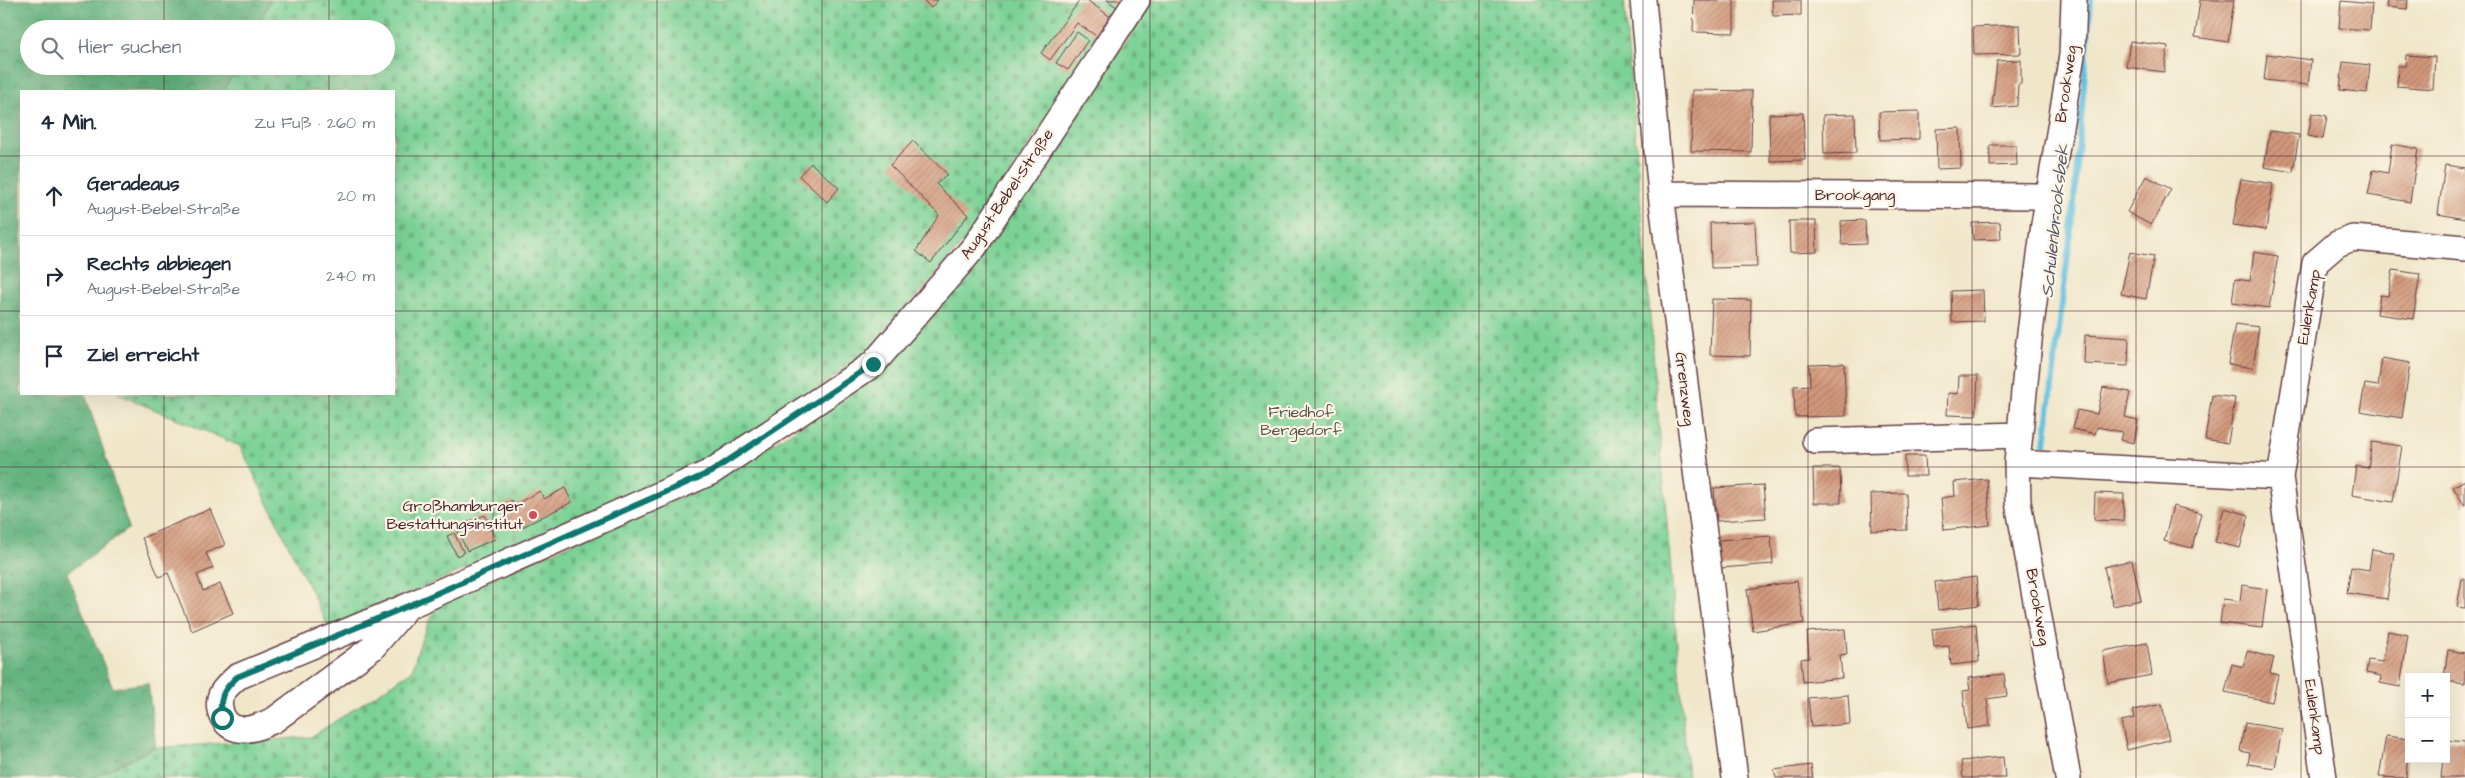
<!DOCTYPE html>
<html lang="de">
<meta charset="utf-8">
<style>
body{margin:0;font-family:"Architects Daughter",sans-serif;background:#f6f6f7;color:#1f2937}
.controls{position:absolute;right:15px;bottom:15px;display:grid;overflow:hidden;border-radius:0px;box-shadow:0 5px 20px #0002}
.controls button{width:45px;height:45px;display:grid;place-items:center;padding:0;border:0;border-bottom:1px solid #e0e1e3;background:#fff;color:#1f2937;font:25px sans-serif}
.stop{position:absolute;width:15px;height:15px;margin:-11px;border:4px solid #0f766e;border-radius:50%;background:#fff}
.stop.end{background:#0f766e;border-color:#fff;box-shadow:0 1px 5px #0008}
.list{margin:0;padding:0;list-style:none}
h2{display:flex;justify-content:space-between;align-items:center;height:65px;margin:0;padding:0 20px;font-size:21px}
h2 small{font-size:16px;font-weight:400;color:#747a83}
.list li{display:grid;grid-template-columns:32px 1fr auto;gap:15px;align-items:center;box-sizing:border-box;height:80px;padding:0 20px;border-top:1px solid #e0e1e3}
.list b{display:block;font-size:19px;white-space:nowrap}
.list p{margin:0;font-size:16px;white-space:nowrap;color:#747a83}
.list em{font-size:16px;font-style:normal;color:#747a83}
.icon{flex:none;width:28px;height:28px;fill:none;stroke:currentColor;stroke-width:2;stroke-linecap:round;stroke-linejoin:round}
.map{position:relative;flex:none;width:2465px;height:778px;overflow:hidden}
.search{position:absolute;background:#fff;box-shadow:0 5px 20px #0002;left:20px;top:20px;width:375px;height:55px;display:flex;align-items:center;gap:12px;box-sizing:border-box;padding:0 18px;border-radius:28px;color:#747a83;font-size:19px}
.panel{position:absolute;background:#fff;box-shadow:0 5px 20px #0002;left:20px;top:90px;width:375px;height:305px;border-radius:0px}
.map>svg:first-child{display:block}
.forest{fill:url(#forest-crowns);stroke:#586a55}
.cemetery{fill:url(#cemetery-stones);stroke:#637860}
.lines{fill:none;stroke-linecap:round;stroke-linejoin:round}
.stream{stroke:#63c0e1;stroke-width:6}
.building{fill:url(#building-hatch)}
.minor-casing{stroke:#633d43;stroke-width:28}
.minor{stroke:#fff;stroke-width:25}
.route{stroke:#0f766e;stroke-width:6}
.grid{fill:none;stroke:#4a1f2b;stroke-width:1;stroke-opacity:0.55}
.poi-dot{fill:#d1495b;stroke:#fcf5e5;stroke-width:2}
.labels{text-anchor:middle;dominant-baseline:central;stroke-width:4.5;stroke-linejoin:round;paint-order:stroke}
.street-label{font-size:16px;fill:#4a1f2b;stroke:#fcf5e5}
.park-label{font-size:16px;fill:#59554b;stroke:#fcf5e5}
.poi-label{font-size:16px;fill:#4a1f2b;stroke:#fcf5e5;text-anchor:end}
.water-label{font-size:18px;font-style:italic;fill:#53576b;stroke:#fcf5e5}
</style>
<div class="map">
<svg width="2465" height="778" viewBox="0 0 2465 778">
<defs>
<pattern id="forest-crowns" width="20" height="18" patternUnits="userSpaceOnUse" patternTransform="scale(1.25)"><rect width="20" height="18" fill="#65b47f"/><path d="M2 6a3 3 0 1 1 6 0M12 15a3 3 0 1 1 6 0" fill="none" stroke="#559268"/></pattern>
<pattern id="cemetery-stones" width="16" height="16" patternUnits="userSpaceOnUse" patternTransform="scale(1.25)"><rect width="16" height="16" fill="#7cd296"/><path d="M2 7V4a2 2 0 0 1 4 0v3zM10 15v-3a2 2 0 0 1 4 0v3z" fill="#6db481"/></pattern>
<pattern id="building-hatch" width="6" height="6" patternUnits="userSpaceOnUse" patternTransform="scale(1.25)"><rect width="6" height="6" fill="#d2987b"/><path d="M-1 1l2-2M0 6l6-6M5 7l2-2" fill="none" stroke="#ac7b65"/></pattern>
</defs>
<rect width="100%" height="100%" fill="#fcf5e5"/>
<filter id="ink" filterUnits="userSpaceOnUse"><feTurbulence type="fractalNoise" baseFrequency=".02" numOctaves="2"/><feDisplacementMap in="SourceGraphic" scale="10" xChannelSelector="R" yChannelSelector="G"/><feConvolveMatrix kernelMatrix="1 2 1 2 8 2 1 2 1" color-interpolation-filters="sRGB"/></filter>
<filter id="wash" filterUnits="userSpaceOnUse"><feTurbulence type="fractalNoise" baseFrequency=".0096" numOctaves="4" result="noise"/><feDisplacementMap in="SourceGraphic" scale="20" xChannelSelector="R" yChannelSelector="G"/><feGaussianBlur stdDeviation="1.12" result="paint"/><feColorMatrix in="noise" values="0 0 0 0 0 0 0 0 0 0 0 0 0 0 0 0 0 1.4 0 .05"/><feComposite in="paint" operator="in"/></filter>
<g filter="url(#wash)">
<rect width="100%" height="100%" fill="#f0e7cb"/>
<!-- forest -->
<path class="forest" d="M 0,0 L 271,0 L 256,29 L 29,29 L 29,66 L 237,66 L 224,91 L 21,91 L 21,394 L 85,394 L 129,528 L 67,573 L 113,688 L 148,683 L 157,757 L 153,748 L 93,778 L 0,778 Z"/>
<!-- cemetery -->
<path class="cemetery" d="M 271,0 L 1126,0 L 966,239 L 865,356 L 701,467 L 329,628 L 240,446 L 118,394 L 394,394 L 394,91 L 224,91 L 237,66 L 386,66 L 386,29 L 256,29 Z
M 1154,0 L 1624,0 L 1688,778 L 93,778 L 154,748 L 311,737 L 412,671 C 418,646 427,623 441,600 L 709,485 L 884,372 L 981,256 Z"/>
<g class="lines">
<!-- stream -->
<path class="stream" d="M 2045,444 L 2073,213 L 2091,0"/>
</g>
<g id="blocks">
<!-- building -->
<path class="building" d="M 923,0 L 938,0 L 931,8 Z
M 1080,0 L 1087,0 L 1112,18 L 1098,37 L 1077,23 L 1050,60 L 1041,53 Z
M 1107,0 L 1123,0 L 1118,8 Z
M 1694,0 L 1734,0 L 1734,33 L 1693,32 Z
M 1772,0 L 1801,0 L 1801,15 L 1773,16 Z
M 2200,0 L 2234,0 L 2228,42 L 2195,37 Z
M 2387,0 L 2408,0 L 2407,9 L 2386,7 Z
M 2341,1 L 2372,4 L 2370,30 L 2339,28 Z
M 2020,25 L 2021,54 L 1974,55 L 1973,27 Z
M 1077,32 L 1088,40 L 1068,70 L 1056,63 Z
M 2130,41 L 2168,46 L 2164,72 L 2126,67 Z
M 2267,54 L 2311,60 L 2308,85 L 2264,80 Z
M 2406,55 L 2435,57 L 2433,89 L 2397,86 L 2398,66 L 2405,66 Z
M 2021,60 L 2021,84 L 2018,85 L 2017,106 L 1992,108 L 1997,61 Z
M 2343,62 L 2370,65 L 2367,93 L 2340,90 Z
M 1692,90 L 1752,91 L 1751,152 L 1691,151 Z
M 1919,111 L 1919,139 L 1880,140 L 1879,112 Z
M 1803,113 L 1805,160 L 1770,161 L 1769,114 Z
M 2312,113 L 2327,116 L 2323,139 L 2308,136 Z
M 1855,114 L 1856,153 L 1824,154 L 1823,115 Z
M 1960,128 L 1961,168 L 1937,169 L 1936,129 Z
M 2270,131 L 2299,135 L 2293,172 L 2264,167 Z
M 913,141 L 947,174 L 936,184 L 968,215 L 931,263 L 916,251 L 939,215 L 890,165 Z
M 2392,144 L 2418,149 L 2410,202 L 2368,195 L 2373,170 L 2388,173 Z
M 1990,145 L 2016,145 L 2017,165 L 1990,166 Z
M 811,163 L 839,188 L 827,202 L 799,176 Z
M 2445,165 L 2465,168 L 2465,219 L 2438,214 Z
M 2146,176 L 2171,189 L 2151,225 L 2127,212 Z
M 2241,179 L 2273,184 L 2266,230 L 2233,225 Z
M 1865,220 L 1866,244 L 1842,245 L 1841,221 Z
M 1789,221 L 1816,221 L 1817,252 L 1790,253 Z
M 1755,222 L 1757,267 L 1711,268 L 1710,223 Z
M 2000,222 L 2001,239 L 1973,240 L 1972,223 Z
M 2130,252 L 2154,256 L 2146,299 L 2121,294 Z
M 2254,252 L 2278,256 L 2269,308 L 2232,303 L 2235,279 L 2250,281 Z
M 2393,270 L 2420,274 L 2413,319 L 2377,314 L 2380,295 L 2388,296 Z
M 1983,290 L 1984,321 L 1952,322 L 1951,291 Z
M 1712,299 L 1751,300 L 1750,356 L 1710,355 Z
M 2235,324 L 2259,327 L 2253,368 L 2228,364 Z
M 2085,335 L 2129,338 L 2128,366 L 2084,364 Z
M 2382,358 L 2410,363 L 2402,418 L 2360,411 L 2365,384 L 2378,386 Z
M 1844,363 L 1846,416 L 1795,417 L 1794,386 L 1810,385 L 1809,364 Z
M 1959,376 L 1978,376 L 1976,416 L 1947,415 L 1948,393 L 1958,394 Z
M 2103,387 L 2130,392 L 2125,417 L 2138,420 L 2134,443 L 2120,440 L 2122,432 L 2097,427 L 2095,434 L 2073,429 L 2077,410 L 2097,414 Z
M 2212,395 L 2235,398 L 2228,443 L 2205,439 Z
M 2372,442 L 2402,446 L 2393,502 L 2352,495 L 2356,466 L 2368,468 Z
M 1905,456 L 1925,456 L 1926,476 L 1905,476 Z
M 1813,468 L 1840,468 L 1841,503 L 1814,503 Z
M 1987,479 L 1990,525 L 1944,530 L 1941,498 L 1955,496 L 1954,482 Z
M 2465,480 L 2465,506 L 2453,487 Z
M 1763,485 L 1766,518 L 1717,521 L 1714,488 Z
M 565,488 L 572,502 L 514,531 L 502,506 L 512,500 L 514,505 L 540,491 L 544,499 Z
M 1906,493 L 1907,530 L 1872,531 L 1871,494 Z
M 2095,493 L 2124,494 L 2123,521 L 2094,520 Z
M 2173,506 L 2201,513 L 2192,548 L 2164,541 Z
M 2224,508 L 2249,515 L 2240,548 L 2215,542 Z
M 210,509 L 225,545 L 206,553 L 213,568 L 197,575 L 203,591 L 220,584 L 233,613 L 192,631 L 168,573 L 159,577 L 142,538 Z
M 485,515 L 495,539 L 467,551 L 456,527 Z
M 454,533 L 464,553 L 457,556 L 447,536 Z
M 1771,536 L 1773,564 L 1720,568 L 1718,540 Z
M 2372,549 L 2394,553 L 2387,599 L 2347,593 L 2351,567 L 2369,570 Z
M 2132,560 L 2141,600 L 2113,606 L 2104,567 Z
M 1976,577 L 1979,605 L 1938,610 L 1935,582 Z
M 2462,579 L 2465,579 L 2465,608 L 2457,607 Z
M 1797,581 L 1804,623 L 1753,631 L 1747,589 Z
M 2242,585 L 2267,589 L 2262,628 L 2220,623 L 2223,599 L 2240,601 Z
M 1976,624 L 1979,662 L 1951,665 L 1949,646 L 1934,647 L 1932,629 Z
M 1845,629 L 1847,654 L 1840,655 L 1842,678 L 1803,682 L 1801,659 L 1809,658 L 1807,632 Z
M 2388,631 L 2408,635 L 2400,687 L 2380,683 L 2381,676 L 2366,673 L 2368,660 L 2383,662 Z
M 2147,643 L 2152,675 L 2108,683 L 2103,651 Z
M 2448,650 L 2465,653 L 2465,684 L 2446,681 L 2446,677 L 2444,677 Z
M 2247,651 L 2274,658 L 2270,673 L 2278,675 L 2272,702 L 2225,692 L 2232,664 L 2243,667 Z
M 2004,674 L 2007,696 L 1987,699 L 1990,726 L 1967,729 L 1963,691 L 1970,690 L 1968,678 Z
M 1848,695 L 1850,724 L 1811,727 L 1808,698 Z
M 2162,704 L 2169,740 L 2127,750 L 2121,721 L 2135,718 L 2133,710 Z
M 2245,723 L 2282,729 L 2275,768 L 2248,764 L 2250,753 L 2240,751 Z
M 2386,736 L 2409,739 L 2406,778 L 2379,777 Z
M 2446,740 L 2465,742 L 2465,778 L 2441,778 L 2443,759 L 2446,759 Z
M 2003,757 L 2005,778 L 1963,778 L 1961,761 Z
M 1811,765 L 1813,778 L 1776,778 L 1774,770 Z"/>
</g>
</g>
<g filter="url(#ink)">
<use href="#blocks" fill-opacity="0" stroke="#633d43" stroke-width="1"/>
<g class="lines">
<!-- minor casing -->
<g class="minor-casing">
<path id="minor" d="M 1643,0 L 1661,194 L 1735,778
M 1661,194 L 2049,196
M 1815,441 L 2020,435
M 2017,463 L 2280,477
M 408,606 L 372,648 L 274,720 C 263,725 251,731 239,729 C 224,727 216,709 221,695 C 224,688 231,683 237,677 L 408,606 L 711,472 L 873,364 L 975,246 L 1137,0
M 2068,778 L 2018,502 L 2017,463 L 2029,341 L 2044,224 L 2072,55 L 2074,0
M 2324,778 L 2280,477 L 2315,263 L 2337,244 L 2353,238 L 2465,248"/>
</g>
<!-- minor -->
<use href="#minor" class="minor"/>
</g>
</g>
<g class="lines" filter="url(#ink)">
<!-- route -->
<path class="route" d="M 222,718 C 218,699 223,690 237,677 L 408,606 L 711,472 L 873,364"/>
</g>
<!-- grid -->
<path class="grid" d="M 164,0 L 164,29M 329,0 L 329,29M 493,0 L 493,778M 657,0 L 657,778M 822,0 L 822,778M 986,0 L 986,778M 1150,0 L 1150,778M 1315,0 L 1315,778M 1479,0 L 1479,778M 1643,0 L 1643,778M 1808,0 L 1808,778M 1972,0 L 1972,778M 2136,0 L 2136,778M 2301,0 L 2301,778M 164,66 L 164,91M 329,66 L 329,91M 0,156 L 21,156M 394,156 L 2465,156M 0,311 L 21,311M 394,311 L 2465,311M 164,394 L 164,778M 329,394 L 329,778M 0,467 L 2465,467M 0,622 L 2465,622"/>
<!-- markers -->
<circle class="poi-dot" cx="533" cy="515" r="5"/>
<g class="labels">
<!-- street labels -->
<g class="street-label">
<text transform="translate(2066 84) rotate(-82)">Brookweg</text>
<text transform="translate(1007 194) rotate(-56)">August-Bebel-Straße</text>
<text x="1855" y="195">Brookgang</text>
<text transform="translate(2309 307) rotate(-80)">Eulenkamp</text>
<text transform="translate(1685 389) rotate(83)">Grenzweg</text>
<text transform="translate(2038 607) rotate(80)">Brookweg</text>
<text transform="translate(2315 717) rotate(82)">Eulenkamp</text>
</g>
<!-- park labels -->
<g class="park-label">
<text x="1301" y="412">Friedhof<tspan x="1301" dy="18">Bergedorf</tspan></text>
</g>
<!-- poi labels -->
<g class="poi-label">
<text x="523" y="506">Großhamburger<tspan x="523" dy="18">Bestattungsinstitut</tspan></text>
</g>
<!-- water labels -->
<g class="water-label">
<text transform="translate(2055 221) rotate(-84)">Schulenbrooksbek</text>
</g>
</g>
</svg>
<div class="controls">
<button>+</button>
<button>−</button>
</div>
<div class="stop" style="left:222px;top:718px"></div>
<div class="stop end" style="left:873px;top:364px"></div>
<div class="search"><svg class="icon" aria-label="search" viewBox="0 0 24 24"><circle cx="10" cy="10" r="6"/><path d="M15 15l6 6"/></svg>Hier suchen</div>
<section class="panel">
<h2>4 Min.<small>Zu Fuß · 260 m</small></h2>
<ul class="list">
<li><svg class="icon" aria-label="ahead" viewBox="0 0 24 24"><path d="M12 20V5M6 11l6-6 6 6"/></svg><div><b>Geradeaus</b><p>August-Bebel-Straße</p></div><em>20 m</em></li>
<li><svg class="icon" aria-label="right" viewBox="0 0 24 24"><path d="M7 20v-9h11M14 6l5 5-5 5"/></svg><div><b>Rechts abbiegen</b><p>August-Bebel-Straße</p></div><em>240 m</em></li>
<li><svg class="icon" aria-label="arrive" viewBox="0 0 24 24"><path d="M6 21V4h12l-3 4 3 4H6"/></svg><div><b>Ziel erreicht</b></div></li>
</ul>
</section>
</div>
